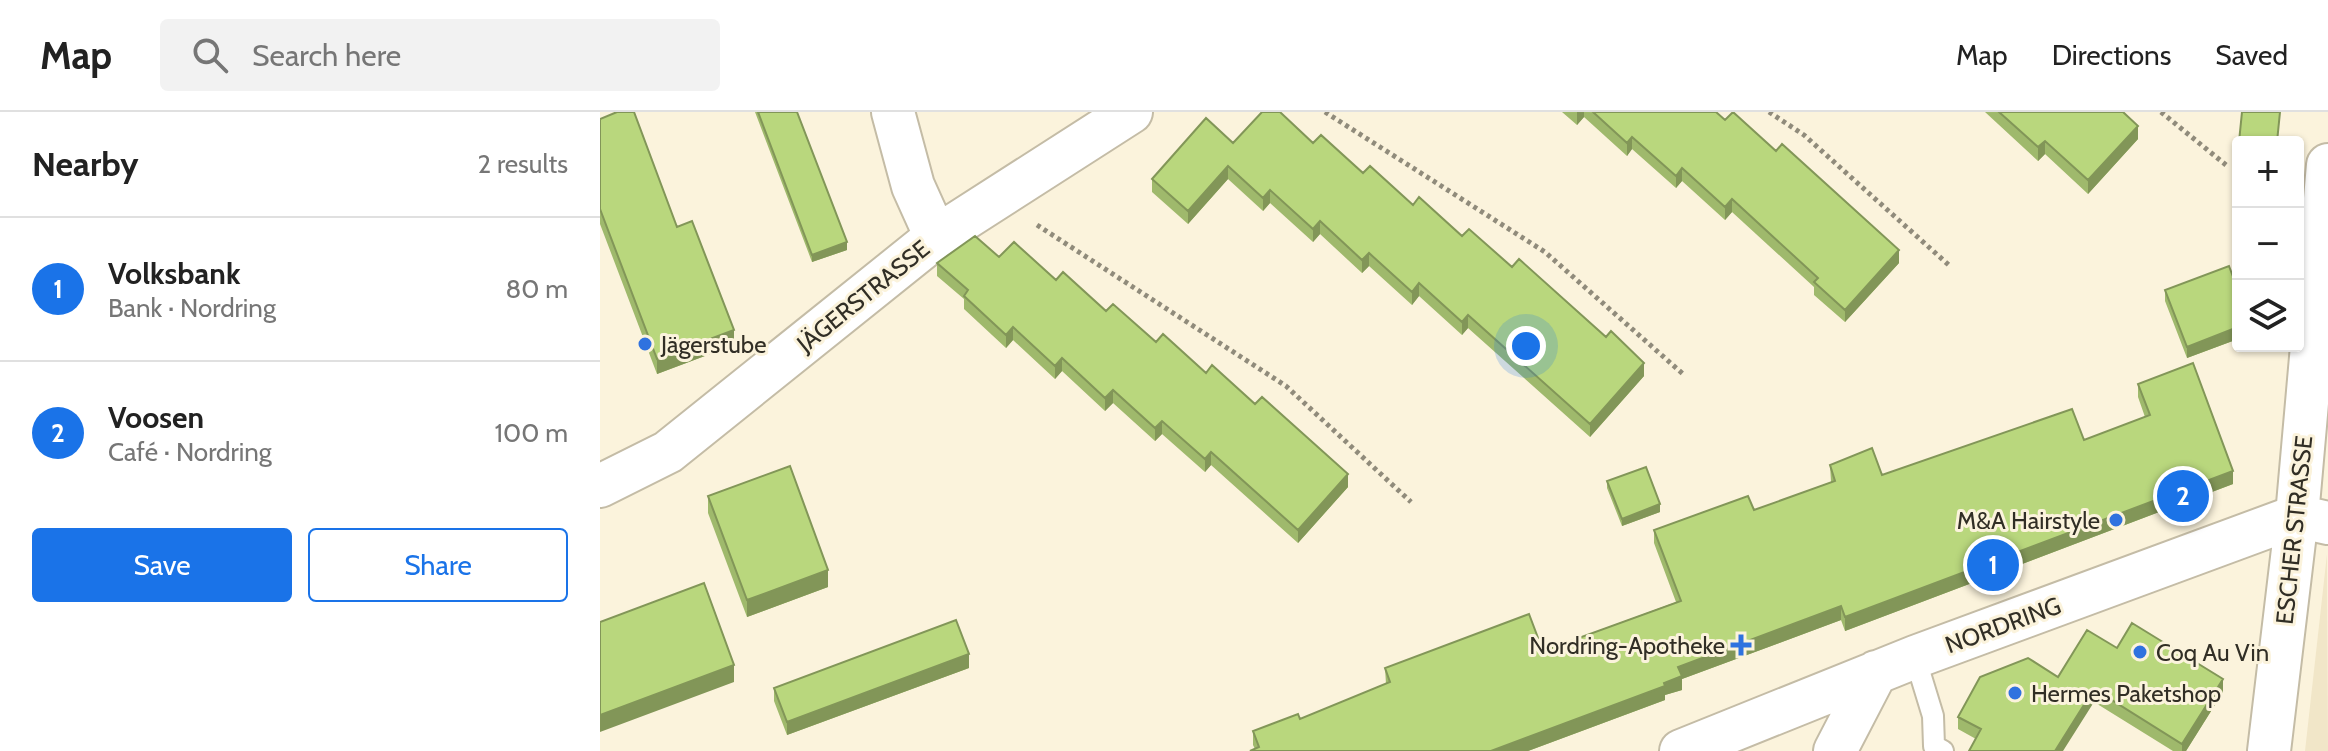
<!DOCTYPE html>
<meta charset="utf-8">
<style>
body{margin:0;font-family:Cabin,sans-serif;background:#f2f2f2;color:#222}
.controls{position:absolute;right:24px;top:24px;display:grid;overflow:hidden;border-radius:8px;box-shadow:0 2px 6px #0004}
.controls button{width:72px;height:72px;display:grid;place-items:center;padding:0;border:0;border-bottom:2px solid #e0e0e0;background:#fff;color:#222;font:40px sans-serif}
.you{position:absolute;left:926px;top:234px;width:28px;height:28px;margin:-20px;border:6px solid #fff;border-radius:50%;background:#1a73e8;box-shadow:0 0 0 12px #1a73e833}
.badge{display:grid;place-items:center;width:52px;height:52px;border-radius:50%;background:#1a73e8;color:#fff;font-size:26px;font-weight:700}
.pin{position:absolute;translate:-50% -50%;border:4px solid #fff;box-shadow:0 2px 8px #0006}
.list{margin:0;padding:0;list-style:none}
h2{display:flex;justify-content:space-between;align-items:center;height:104px;margin:0;padding:0 32px;font-size:34px}
h2 small{font-size:26px;font-weight:400;color:#767676}
.list li{display:grid;grid-template-columns:52px 1fr auto;gap:24px;align-items:center;box-sizing:border-box;height:144px;padding:0 32px;border-top:2px solid #e0e0e0}
.list b{display:block;font-size:30px;white-space:nowrap}
.list p{margin:0;font-size:26px;white-space:nowrap;color:#767676}
.list em{font-size:26px;font-style:normal;color:#767676}
.actions{display:flex;gap:16px;padding:24px 32px}
.actions a{flex:1;padding:18px 0;border:2px solid #1a73e8;border-radius:8px;text-align:center;font-size:28px;color:#1a73e8}
.actions .main{background:#1a73e8;color:#fff}
.icon{flex:none;width:44px;height:44px;fill:none;stroke:currentColor;stroke-width:2;stroke-linecap:round;stroke-linejoin:round}
.map{position:relative;flex:none;width:1728px;height:639px;overflow:hidden}
header{display:flex;align-items:center;gap:48px;box-sizing:border-box;height:112px;padding:0 40px;background:#fff;border-bottom:2px solid #e0e0e0}
header strong{font-size:38px}
nav{display:flex;gap:44px;margin-inline-start:auto;font-size:28px}
.search{width:560px;height:72px;background:#f2f2f2;display:flex;align-items:center;gap:20px;box-sizing:border-box;padding:0 28px;border-radius:8px;color:#767676;font-size:30px}
main{display:flex}
aside{flex:1;background:#fff}
.map>svg:first-child{display:block}
.built{fill:#f1e6c8}
.lines{fill:none;stroke-linecap:round;stroke-linejoin:round}
.service-casing{stroke:#c4bca6;stroke-width:24}
.minor-casing{stroke:#c4bca6;stroke-width:46}
.path{stroke:#908b7b;stroke-width:5;stroke-dasharray:4 4;stroke-linecap:butt}
.service{stroke:#fff;stroke-width:20}
.minor{stroke:#fff;stroke-width:42}
.wall{fill:#9fb96c}
.shaded-wall{fill:#829658}
.building{fill:#b9d77d;stroke:#829658;stroke-width:2}
.poi-dot{fill:#2f72df;stroke:#fbf3dc;stroke-width:3}
.labels{text-anchor:middle;dominant-baseline:central;stroke-width:6;stroke-linejoin:round;paint-order:stroke}
.street-label{font-size:24px;fill:#312e25;stroke:#fbf3dc}
.poi-label{font-size:24px;fill:#312e25;stroke:#fbf3dc;text-anchor:start}
</style>
<header>
<strong>Map</strong>
<div class="search"><svg class="icon" aria-label="search" viewBox="0 0 24 24"><circle cx="10" cy="10" r="6"/><path d="M15 15l6 6"/></svg>Search here</div>
<nav><a>Map</a><a>Directions</a><a>Saved</a></nav>
</header>
<main>
<aside>
<h2>Nearby<small>2 results</small></h2>
<ul class="list">
<li><span class="badge">1</span><div><b>Volksbank</b><p>Bank · Nordring</p></div><em>80 m</em></li>
<li><span class="badge">2</span><div><b>Voosen</b><p>Café · Nordring</p></div><em>100 m</em></li>
</ul>
<div class="actions"><a class="main">Save</a><a>Share</a></div>
</aside>
<div class="map">
<svg width="1728" height="639" viewBox="0 0 1728 639">
<rect width="100%" height="100%" fill="#fbf3dc"/>
<!-- built -->
<path class="built" d="M 1727,442 L 1728,639 L 1705,639 Z"/>
<g class="lines">
<!-- service casing -->
<g class="service-casing">
<path id="service" d="M 1315,545 L 1333,604 L 1334,634 L 1343,639"/>
</g>
<!-- minor casing -->
<g class="minor-casing">
<path id="minor" d="M 293,0 L 313,74 L 336,125
M 0,374 L 68,340 L 336,125 L 531,0
M 1081,639 L 1315,545 L 1697,404 L 1728,411
M 1235,639 L 1276,560
M 1669,639 L 1697,404 L 1728,53"/>
</g>
<!-- path -->
<path class="path" d="M 725,0 L 945,140 L 1083,262
M 1169,0 L 1204,23 L 1351,155
M 1561,0 L 1626,53
M 437,113 L 686,274 L 811,390"/>
<!-- service -->
<use href="#service" class="service"/>
<!-- minor -->
<use href="#minor" class="minor"/>
</g>
<!-- wall -->
<path class="wall" d="M 155,0 L 197,0 L 247,138 L 212,150 Z
M 962,0 L 1116,0 L 1299,151 L 1245,210 L 1214,183 L 1214,175 L 1132,100 L 1125,108 L 1082,69 L 1076,76 L 1032,37 L 1027,44 L 984,5 L 977,13 Z
M 1385,0 L 1523,0 L 1538,27 L 1488,82 L 1445,42 L 1438,49 Z
M 0,7 L 77,115 L 134,233 L 57,262 L 0,112 Z
M 633,31 L 713,31 L 912,155 L 1044,264 L 990,325 L 868,216 L 862,223 L 819,184 L 812,193 L 769,154 L 762,161 L 720,122 L 713,130 L 670,91 L 663,99 L 628,67 L 588,112 L 552,80 L 552,67 Z
M 399,145 L 456,168 L 606,261 L 748,375 L 698,431 L 611,353 L 605,360 L 562,322 L 555,329 L 513,291 L 505,299 L 462,259 L 455,267 L 413,228 L 406,236 L 364,197 L 364,187 L 337,164 L 337,151 Z
M 1565,178 L 1638,178 L 1638,227 L 1587,246 L 1565,189 Z
M 1538,272 L 1633,372 L 1245,519 L 1241,508 L 1082,567 L 1082,578 L 1065,583 L 1065,588 L 928,639 L 650,639 L 655,637 L 653,633 L 653,619 L 700,607 L 786,572 L 785,556 L 943,539 L 1076,490 L 1054,431 L 1054,418 L 1154,398 L 1231,370 L 1230,353 L 1282,363 L 1484,328 L 1545,305 L 1538,285 Z
M 1007,369 L 1060,400 L 1022,414 L 1007,376 Z
M 108,384 L 228,475 L 147,505 L 108,401 Z
M 1517,536 L 1623,580 L 1586,639 L 1573,639 L 1494,590 L 1376,627 L 1358,617 L 1358,605 L 1458,565 Z
M 369,556 L 187,623 L 174,589 L 174,576 Z"/>
<!-- shaded-wall -->
<path class="shaded-wall" d="M 977,0 L 984,0 L 984,5 L 977,13 Z
M 1538,14 L 1538,27 L 1488,82 L 1488,68 Z
M 1032,25 L 1032,37 L 1027,44 L 1027,31 Z
M 1445,29 L 1445,42 L 1438,49 L 1438,35 Z
M 628,54 L 628,67 L 588,112 L 588,99 Z
M 1082,56 L 1082,69 L 1076,76 L 1076,64 Z
M 670,78 L 670,91 L 663,99 L 663,86 Z
M 1132,87 L 1132,100 L 1125,108 L 1125,95 Z
M 720,109 L 720,122 L 713,130 L 713,117 Z
M 247,130 L 247,138 L 212,150 L 212,143 Z
M 1299,138 L 1299,151 L 1245,210 L 1245,198 Z
M 769,141 L 769,154 L 762,161 L 762,148 Z
M 819,171 L 819,184 L 812,193 L 812,180 Z
M 868,203 L 868,216 L 862,223 L 862,210 Z
M 413,215 L 413,228 L 406,236 L 406,223 Z
M 1638,215 L 1638,227 L 1587,246 L 1587,235 Z
M 134,218 L 134,233 L 57,262 L 57,247 Z
M 462,246 L 462,259 L 455,267 L 455,254 Z
M 1044,251 L 1044,264 L 990,325 L 990,312 Z
M 513,278 L 513,291 L 505,299 L 505,286 Z
M 562,309 L 562,322 L 555,329 L 555,316 Z
M 611,340 L 611,353 L 605,360 L 605,347 Z
M 1633,359 L 1633,372 L 1245,519 L 1245,505 Z
M 748,362 L 748,375 L 698,431 L 698,418 Z
M 1060,392 L 1060,400 L 1022,414 L 1022,407 Z
M 228,458 L 228,475 L 147,505 L 147,488 Z
M 1241,494 L 1241,508 L 1082,567 L 1082,578 L 1065,583 L 1065,588 L 928,639 L 891,639 L 1064,571 L 1078,555 Z
M 369,542 L 369,556 L 187,623 L 187,610 Z
M 134,553 L 134,570 L 0,620 L 0,603 Z
M 1623,567 L 1623,580 L 1586,639 L 1582,639 L 1582,632 Z
M 1494,577 L 1494,590 L 1463,639 L 1455,639 Z"/>
<!-- building -->
<path class="building" d="M 17,0 L 34,0 L 77,115 L 92,109 L 134,218 L 57,247 L 0,97 L 0,7 Z
M 158,0 L 197,0 L 247,130 L 212,143 Z
M 662,0 L 680,0 L 713,31 L 721,23 L 763,61 L 770,54 L 813,93 L 819,85 L 862,124 L 869,117 L 912,155 L 919,147 L 1006,225 L 1011,219 L 1044,251 L 990,312 L 868,203 L 862,210 L 819,171 L 812,180 L 769,141 L 762,148 L 720,109 L 713,117 L 670,78 L 663,86 L 628,54 L 588,99 L 552,67 L 606,6 L 633,31 Z
M 993,0 L 1116,0 L 1125,8 L 1133,0 L 1176,39 L 1182,32 L 1299,138 L 1245,198 L 1214,170 L 1218,166 L 1132,87 L 1125,95 L 1082,56 L 1076,64 L 1032,25 L 1027,31 Z
M 1399,0 L 1523,0 L 1538,14 L 1488,68 L 1445,29 L 1438,35 Z
M 1642,0 L 1680,0 L 1677,30 L 1639,30 Z
M 375,124 L 399,145 L 414,130 L 456,168 L 463,160 L 506,199 L 513,192 L 556,230 L 563,222 L 606,261 L 612,253 L 655,292 L 662,285 L 748,362 L 698,418 L 611,340 L 605,347 L 562,309 L 555,316 L 513,278 L 505,286 L 462,246 L 455,254 L 413,215 L 406,223 L 364,184 L 368,178 L 337,151 Z
M 1629,154 L 1638,178 L 1638,215 L 1587,235 L 1565,178 Z
M 1593,251 L 1633,359 L 1245,505 L 1241,494 L 1078,555 L 1082,564 L 1064,571 L 1065,574 L 891,639 L 650,639 L 659,635 L 653,619 L 698,602 L 700,607 L 790,570 L 785,556 L 929,502 L 943,539 L 1081,489 L 1054,418 L 1148,384 L 1154,398 L 1235,369 L 1230,353 L 1272,336 L 1282,363 L 1472,297 L 1484,328 L 1550,303 L 1538,272 Z
M 190,354 L 228,458 L 147,488 L 108,384 Z
M 1046,355 L 1060,392 L 1022,407 L 1007,369 Z
M 104,471 L 134,553 L 0,603 L 0,510 Z
M 356,508 L 369,542 L 187,610 L 174,576 Z
M 1532,511 L 1623,567 L 1582,632 L 1494,577 L 1455,639 L 1369,639 L 1381,617 L 1358,605 L 1380,565 L 1428,546 L 1458,565 L 1487,518 L 1517,536 Z"/>
<!-- markers -->
<g class="poi-dot">
<circle cx="45" cy="232" r="8"/>
<circle cx="1516" cy="408" r="8"/>
<path d="M1137 521h8v8h8v8h-8v8h-8v-8h-8v-8h8z"/>
<circle cx="1540" cy="540" r="8"/>
<circle cx="1415" cy="581" r="8"/>
</g>
<g class="labels">
<!-- street labels -->
<g class="street-label">
<text transform="translate(263 184) rotate(-39)">JÄGERSTRASSE</text>
<text transform="translate(1694 418) rotate(-84)">ESCHER STRASSE</text>
<text transform="translate(1403 513) rotate(-20)">NORDRING</text>
</g>
<!-- poi labels -->
<g class="poi-label">
<text x="61" y="232">Jägerstube</text>
<text x="1500" y="408" text-anchor="end">M&amp;A Hairstyle</text>
<text x="1125" y="533" text-anchor="end">Nordring-Apotheke</text>
<text x="1556" y="540">Coq Au Vin</text>
<text x="1431" y="581">Hermes Paketshop</text>
</g>
</g>
</svg>
<div class="controls">
<button>+</button>
<button>−</button>
<button><svg class="icon" aria-label="layers" viewBox="0 0 24 24"><path d="M12 4l9 5-9 5-9-5zM3 14l9 5 9-5"/></svg></button>
</div>
<div class="you"></div>
<div class="pin badge" style="left:1393px;top:453px">1</div>
<div class="pin badge" style="left:1583px;top:384px">2</div>
</div>
</main>
